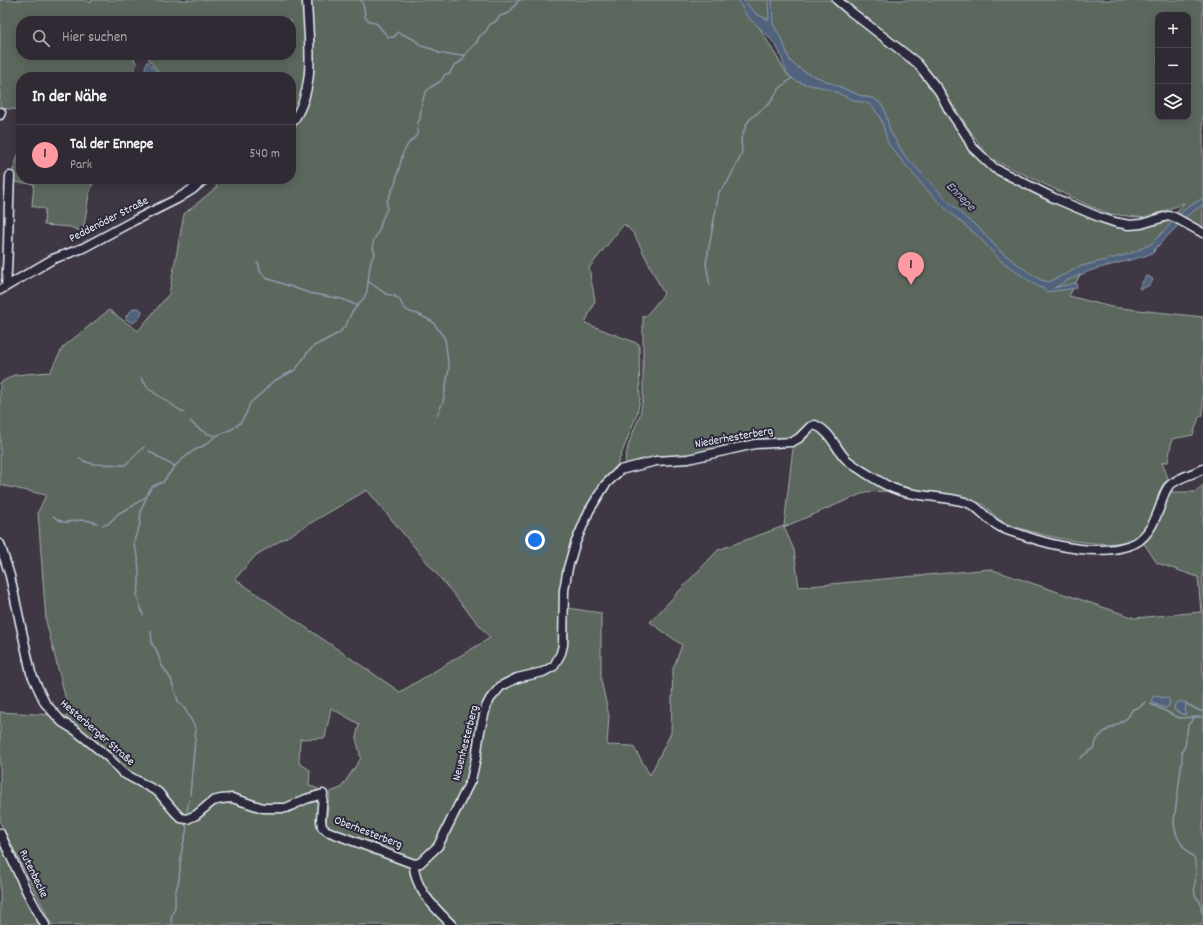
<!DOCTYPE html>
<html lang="de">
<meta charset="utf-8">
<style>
body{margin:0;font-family:Dekko,sans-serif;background:#3b363f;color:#f1f3f6}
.controls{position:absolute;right:12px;top:12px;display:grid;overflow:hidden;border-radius:8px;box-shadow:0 2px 10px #0003}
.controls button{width:36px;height:36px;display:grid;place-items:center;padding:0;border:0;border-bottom:1px solid #4a464e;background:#2f2a33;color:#f1f3f6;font:20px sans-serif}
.you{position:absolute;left:535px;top:540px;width:14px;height:14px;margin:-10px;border:3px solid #fff;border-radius:50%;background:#1a73e8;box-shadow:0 0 0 6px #1a73e833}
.badge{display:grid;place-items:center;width:26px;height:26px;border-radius:50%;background:#ff9aa2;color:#111;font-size:13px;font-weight:700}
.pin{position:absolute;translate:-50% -33px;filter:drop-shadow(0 1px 2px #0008)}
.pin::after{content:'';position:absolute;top:21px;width:14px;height:12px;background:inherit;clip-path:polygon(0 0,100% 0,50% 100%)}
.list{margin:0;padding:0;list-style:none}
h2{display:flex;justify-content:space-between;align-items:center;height:52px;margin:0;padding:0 16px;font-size:17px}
h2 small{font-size:13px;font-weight:400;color:#a7a7ac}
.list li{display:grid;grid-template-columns:26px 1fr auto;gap:12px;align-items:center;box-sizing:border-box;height:60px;padding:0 16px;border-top:1px solid #4a464e}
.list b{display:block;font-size:15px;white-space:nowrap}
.list p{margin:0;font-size:13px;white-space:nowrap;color:#a7a7ac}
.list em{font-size:13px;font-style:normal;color:#a7a7ac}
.icon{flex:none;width:22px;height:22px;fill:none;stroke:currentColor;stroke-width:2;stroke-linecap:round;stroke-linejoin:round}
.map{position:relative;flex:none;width:1203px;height:925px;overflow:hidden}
.search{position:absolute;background:#2f2a33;box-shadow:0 2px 10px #0003;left:16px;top:16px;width:280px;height:44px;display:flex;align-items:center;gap:10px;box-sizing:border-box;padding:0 14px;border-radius:16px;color:#a7a7ac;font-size:15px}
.panel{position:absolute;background:#2f2a33;box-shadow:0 2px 10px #0003;left:16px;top:72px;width:280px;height:112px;border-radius:16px}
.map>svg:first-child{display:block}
.green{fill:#5c685d;stroke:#a2acaa;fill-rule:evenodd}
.water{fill:#51627c;stroke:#8d9bae}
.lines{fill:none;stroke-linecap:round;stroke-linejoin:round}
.stream{stroke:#8d9bae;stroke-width:1.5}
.minor-casing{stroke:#e8f1f8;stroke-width:11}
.minor{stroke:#2f2a3d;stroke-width:8}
.labels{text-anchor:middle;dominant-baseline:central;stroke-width:4;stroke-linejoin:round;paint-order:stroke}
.street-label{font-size:12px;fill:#e8f1f8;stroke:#2f2a3d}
.water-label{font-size:13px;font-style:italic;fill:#acb8c6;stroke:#2f2a3d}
</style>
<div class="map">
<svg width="1203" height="925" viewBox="0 0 1203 925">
<rect width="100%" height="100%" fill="#3f3844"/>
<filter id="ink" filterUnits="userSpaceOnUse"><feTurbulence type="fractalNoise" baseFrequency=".025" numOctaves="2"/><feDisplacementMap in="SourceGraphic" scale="8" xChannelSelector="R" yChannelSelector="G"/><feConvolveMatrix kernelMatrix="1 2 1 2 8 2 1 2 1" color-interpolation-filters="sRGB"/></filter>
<g filter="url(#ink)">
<!-- green -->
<path class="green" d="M 0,0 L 86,0 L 91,3 L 91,0 L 834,0 L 842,7 L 914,63 L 924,75 L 946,109 L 968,134 L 966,142 L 981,162 L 1003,175 L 1043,196 L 1100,220 L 1132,227 L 1146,224 L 1171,218 L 1184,203 L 1146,218 L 1110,214 L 1090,206 L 992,159 L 985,152 L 931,73 L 919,61 L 841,0 L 1203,0 L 1203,227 L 1182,218 L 1149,250 L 1082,271 L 1069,296 L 1111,307 L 1203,317 L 1203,415 L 1199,417 L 1193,435 L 1172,439 L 1168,462 L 1162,462 L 1169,481 C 1161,497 1158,520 1145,533 C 1119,557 1032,534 1003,522 C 995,518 990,509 982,504 C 977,502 970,500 965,498 C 949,493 930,492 914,489 L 911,490 L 866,492 L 784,527 L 794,550 L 799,587 L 990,569 L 1135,618 L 1201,612 L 1198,577 L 1157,563 L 1141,539 C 1155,527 1160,510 1166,492 L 1195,492 L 1203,485 L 1203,925 L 52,925 L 0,822 L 0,712 L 70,716 L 46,621 L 38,512 L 46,495 L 0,485 L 0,383 L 14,375 L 50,372 L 63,347 L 109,310 L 138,331 L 169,294 L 184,214 L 217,187 L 212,179 L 291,179 L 291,77 L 160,77 L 157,70 L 146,55 L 291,55 L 291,21 L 21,21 L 21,55 L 136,55 L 134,60 L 137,63 L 131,77 L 21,77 L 21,110 L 0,108 ZM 1158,15 L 1188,15 L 1188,117 L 1158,117 ZM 755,20 L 785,54 L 794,75 L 788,76 ZM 624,224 L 634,234 L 664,294 L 646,316 L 643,315 L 643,398 L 640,415 L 629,443 L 625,460 L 628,465 L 656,459 L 688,457 L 732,447 L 755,443 L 794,439 L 784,526 L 718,550 L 650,622 L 682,645 L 673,669 L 671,733 L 650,775 L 633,746 L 607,745 L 609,716 L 601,680 L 601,613 L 567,608 C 567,619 570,633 567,644 C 559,688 512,667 491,700 C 477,721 481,756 472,780 C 464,801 452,826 440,846 C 435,853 426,858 422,867 L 325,833 C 313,822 325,812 318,800 L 312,799 L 287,810 L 262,810 L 232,800 L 216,802 L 213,803 L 197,817 L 187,820 L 178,818 L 157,793 L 124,776 L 111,765 L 100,748 C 108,755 115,765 123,771 C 134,779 149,781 159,789 C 167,796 172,810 181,814 C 195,822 203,801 214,798 C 223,796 233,795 242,798 C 255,801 270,807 284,804 C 296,802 309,795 320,790 L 309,785 L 310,770 L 299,763 L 300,739 L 325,738 L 331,708 L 359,724 L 356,738 L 361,758 L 341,788 L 330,792 L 326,822 L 328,830 L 414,862 L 421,860 L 437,845 L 471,779 L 475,757 L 478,732 L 486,707 L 489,698 L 500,686 L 517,677 L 542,671 L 552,664 L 560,645 L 562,588 L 565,568 L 573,544 L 588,510 L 603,485 L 616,468 L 637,414 L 640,399 L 639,344 L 585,323 L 595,301 L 589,268 ZM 367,490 L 490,638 L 400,692 L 235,579 L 256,555 Z
M 21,147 L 21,179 L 94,179 L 89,195 L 83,232 L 70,227 L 44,225 L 45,209 L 32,206 L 34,184 L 12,182 L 13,170 Z
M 0,839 L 43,925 L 0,925 Z"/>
<!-- water -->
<path class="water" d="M 738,0 L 743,0 L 756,14 L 769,20 L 768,0 L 772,0 L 773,24 L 783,42 L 790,61 L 796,66 L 803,71 L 859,95 L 875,99 L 879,102 L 884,108 L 890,131 L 905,156 L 947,200 L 968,220 L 978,227 L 1001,252 L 1027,271 L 1041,280 L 1049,282 L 1082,266 L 1129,254 L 1151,244 L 1185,209 L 1203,198 L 1203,205 L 1189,214 L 1155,249 L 1154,252 L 1145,256 L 1092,270 L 1068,280 L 1054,288 L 1076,283 L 1077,288 L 1047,292 L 1042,288 L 1038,287 L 1000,260 L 979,237 L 949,212 L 926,189 L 889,145 C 884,134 884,121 876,111 C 870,102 865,103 856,101 C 847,98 839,93 831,90 C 819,85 803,86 793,79 C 784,73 783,58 778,49 C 771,37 759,28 749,18 C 745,13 741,6 738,0 Z
M 148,61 L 158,73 L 155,77 C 149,77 146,71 145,67 Z
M 1146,276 L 1148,276 L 1153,279 L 1151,284 L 1142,289 L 1139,288 Z
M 134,308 L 139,308 L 142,311 C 141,317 137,321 132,323 L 126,319 L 126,316 Z
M 1154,696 L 1168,698 L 1170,702 L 1169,706 L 1165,708 L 1153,703 L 1151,700 Z
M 1178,702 L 1186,702 L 1185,715 L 1174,710 L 1175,704 Z"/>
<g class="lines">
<!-- stream -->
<path class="stream" d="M 361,0 L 364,8 L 365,17 L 368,20 L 377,24 L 388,37 L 394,37 L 398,32 L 415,40 L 421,46 L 432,49 L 439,53 L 450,55 L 464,55
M 257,263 L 259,264 L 260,271 L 266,278 L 309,293 L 342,299 L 356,305
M 369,282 L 386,294 L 394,296 L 399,299 L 404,308 L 410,312 L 418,314 L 433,322 L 445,339 L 449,369 L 443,402 L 437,415
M 710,285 L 706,264 L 719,192 L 727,183 L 739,160 L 742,152 L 741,139 L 747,123 L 751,118 L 770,103 L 779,89 L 792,78
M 141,378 L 149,389 L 184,413
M 190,421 C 198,429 204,433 215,436
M 149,451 C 158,456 165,463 175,466
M 79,458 L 86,462 L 93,464 L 125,465 L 144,447
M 53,516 C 66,526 67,521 81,520 C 86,520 92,521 97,523
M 103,525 L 108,524 L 119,513 L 133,506 L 145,497
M 143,615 L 137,595 L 139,585 L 139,572 L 138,557 L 134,545 L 135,538 L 140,524 L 141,510 L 149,491 L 153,486 L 163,482 L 175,466 L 184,458 L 193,451 L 205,445 L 216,436 L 232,429 L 240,423 L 246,414 L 250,403 L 263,392 L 272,382 L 295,370 L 299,365 L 307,353 L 314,346 L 339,333 L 346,325 L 352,312 L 364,298 L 367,291 L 370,266 L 372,258 L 375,254 L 373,247 L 373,242 L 380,228 L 382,219 L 387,209 L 387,201 L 395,184 L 403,153 L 408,144 L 417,135 L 418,122 L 420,120 C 421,109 421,94 431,87 C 439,82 441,83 445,74 L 450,74 L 451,70 L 455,65 L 462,61 L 467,52 L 477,42 L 479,37 L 486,31 L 490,24 L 495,22 L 500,16 L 509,13 L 519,0
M 151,631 L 152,644 L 156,649 L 161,664 L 171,679 L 178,701 L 185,709 L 196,729 L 190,795
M 1151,704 L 1175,716 L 1180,718 L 1193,717
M 1186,704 C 1193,706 1196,710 1203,712
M 1203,717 L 1195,717 L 1188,725 L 1185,746 L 1182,751 L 1182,761 L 1174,821 C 1174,832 1180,843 1187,851 C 1189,854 1192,855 1194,858 C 1200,870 1192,883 1195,895 C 1196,897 1199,900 1200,902 C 1202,907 1200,910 1203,914
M 1080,758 L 1095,747 C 1096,730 1118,727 1128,717 C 1130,715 1131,711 1133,709 L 1140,707 L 1145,702
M 187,811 L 189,800
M 172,925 L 171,918 L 175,907 L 175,894 L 179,880 L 181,854 L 187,828 L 184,822"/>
<!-- minor casing -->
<g class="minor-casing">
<path id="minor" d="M 837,0 L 850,11 L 917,63 L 939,91 L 949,110 L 966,135 L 972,147 L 994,168 L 1054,198 L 1099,217 L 1114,222 L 1129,225 L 1141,224 L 1168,216 L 1174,217 L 1203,233
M 0,115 L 1,112
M 291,124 C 318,89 308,41 307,0
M 6,286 C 9,249 8,213 10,176
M 0,290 L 53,259 L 83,248 L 135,220 L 177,199 L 193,189 L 205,179
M 0,544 L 10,576 L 31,673 L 45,703 L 62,722 L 75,730 L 109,758 L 123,773 L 158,792 L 175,812 L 181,818 L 187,819 L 196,815 L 213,801 L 221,799 L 232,798 L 263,808 L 286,808 L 306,799 L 323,794 L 321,820 L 322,827 L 327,831 L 414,864 L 420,863 L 438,846 L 471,780 L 476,758 L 480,731 L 486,707 L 490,699 L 501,686 L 517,678 L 543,672 L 554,666 L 561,653 L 563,645 L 564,590 L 568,568 L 575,544 L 589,511 L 605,485 L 620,470 L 656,461 L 688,459 L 755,444 L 792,442 L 799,438 L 810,427 L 815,425 C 830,431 835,447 845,458 C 850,464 880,482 888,486 C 912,498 940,495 965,502 C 979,506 985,518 997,525 C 1004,530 1013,532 1022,535 C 1053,546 1103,558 1135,543 C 1149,536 1156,518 1161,504 C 1163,497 1165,489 1170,485 C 1179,477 1193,474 1203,469
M 0,833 L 27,892 L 45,925
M 414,864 C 414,889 435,908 452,925"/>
</g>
<!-- minor -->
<use href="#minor" class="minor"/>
</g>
</g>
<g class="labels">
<!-- street labels -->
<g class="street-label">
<text transform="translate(109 220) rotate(-27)">Peddenöder Straße</text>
<text transform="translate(734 438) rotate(-10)">Niederhesterberg</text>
<text transform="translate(97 733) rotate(41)">Hesterberger Straße</text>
<text transform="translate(466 743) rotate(-76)">Neuenhesterberg</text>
<text transform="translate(368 833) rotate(21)">Oberhesterberg</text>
<text transform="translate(33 874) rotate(64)">Rutenbecke</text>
</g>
<!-- water labels -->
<g class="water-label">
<text transform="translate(960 197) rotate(45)">Ennepe</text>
</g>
</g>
</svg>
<div class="controls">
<button>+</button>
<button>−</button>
<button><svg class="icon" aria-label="layers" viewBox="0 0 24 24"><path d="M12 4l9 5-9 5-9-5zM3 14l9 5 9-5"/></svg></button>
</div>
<div class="you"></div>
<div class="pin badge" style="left:911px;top:285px">1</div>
<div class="search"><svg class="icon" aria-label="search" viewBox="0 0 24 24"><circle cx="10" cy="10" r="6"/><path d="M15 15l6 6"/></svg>Hier suchen</div>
<section class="panel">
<h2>In der Nähe<small></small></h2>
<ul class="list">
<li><span class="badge">1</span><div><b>Tal der Ennepe</b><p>Park</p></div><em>540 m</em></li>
</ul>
</section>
</div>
